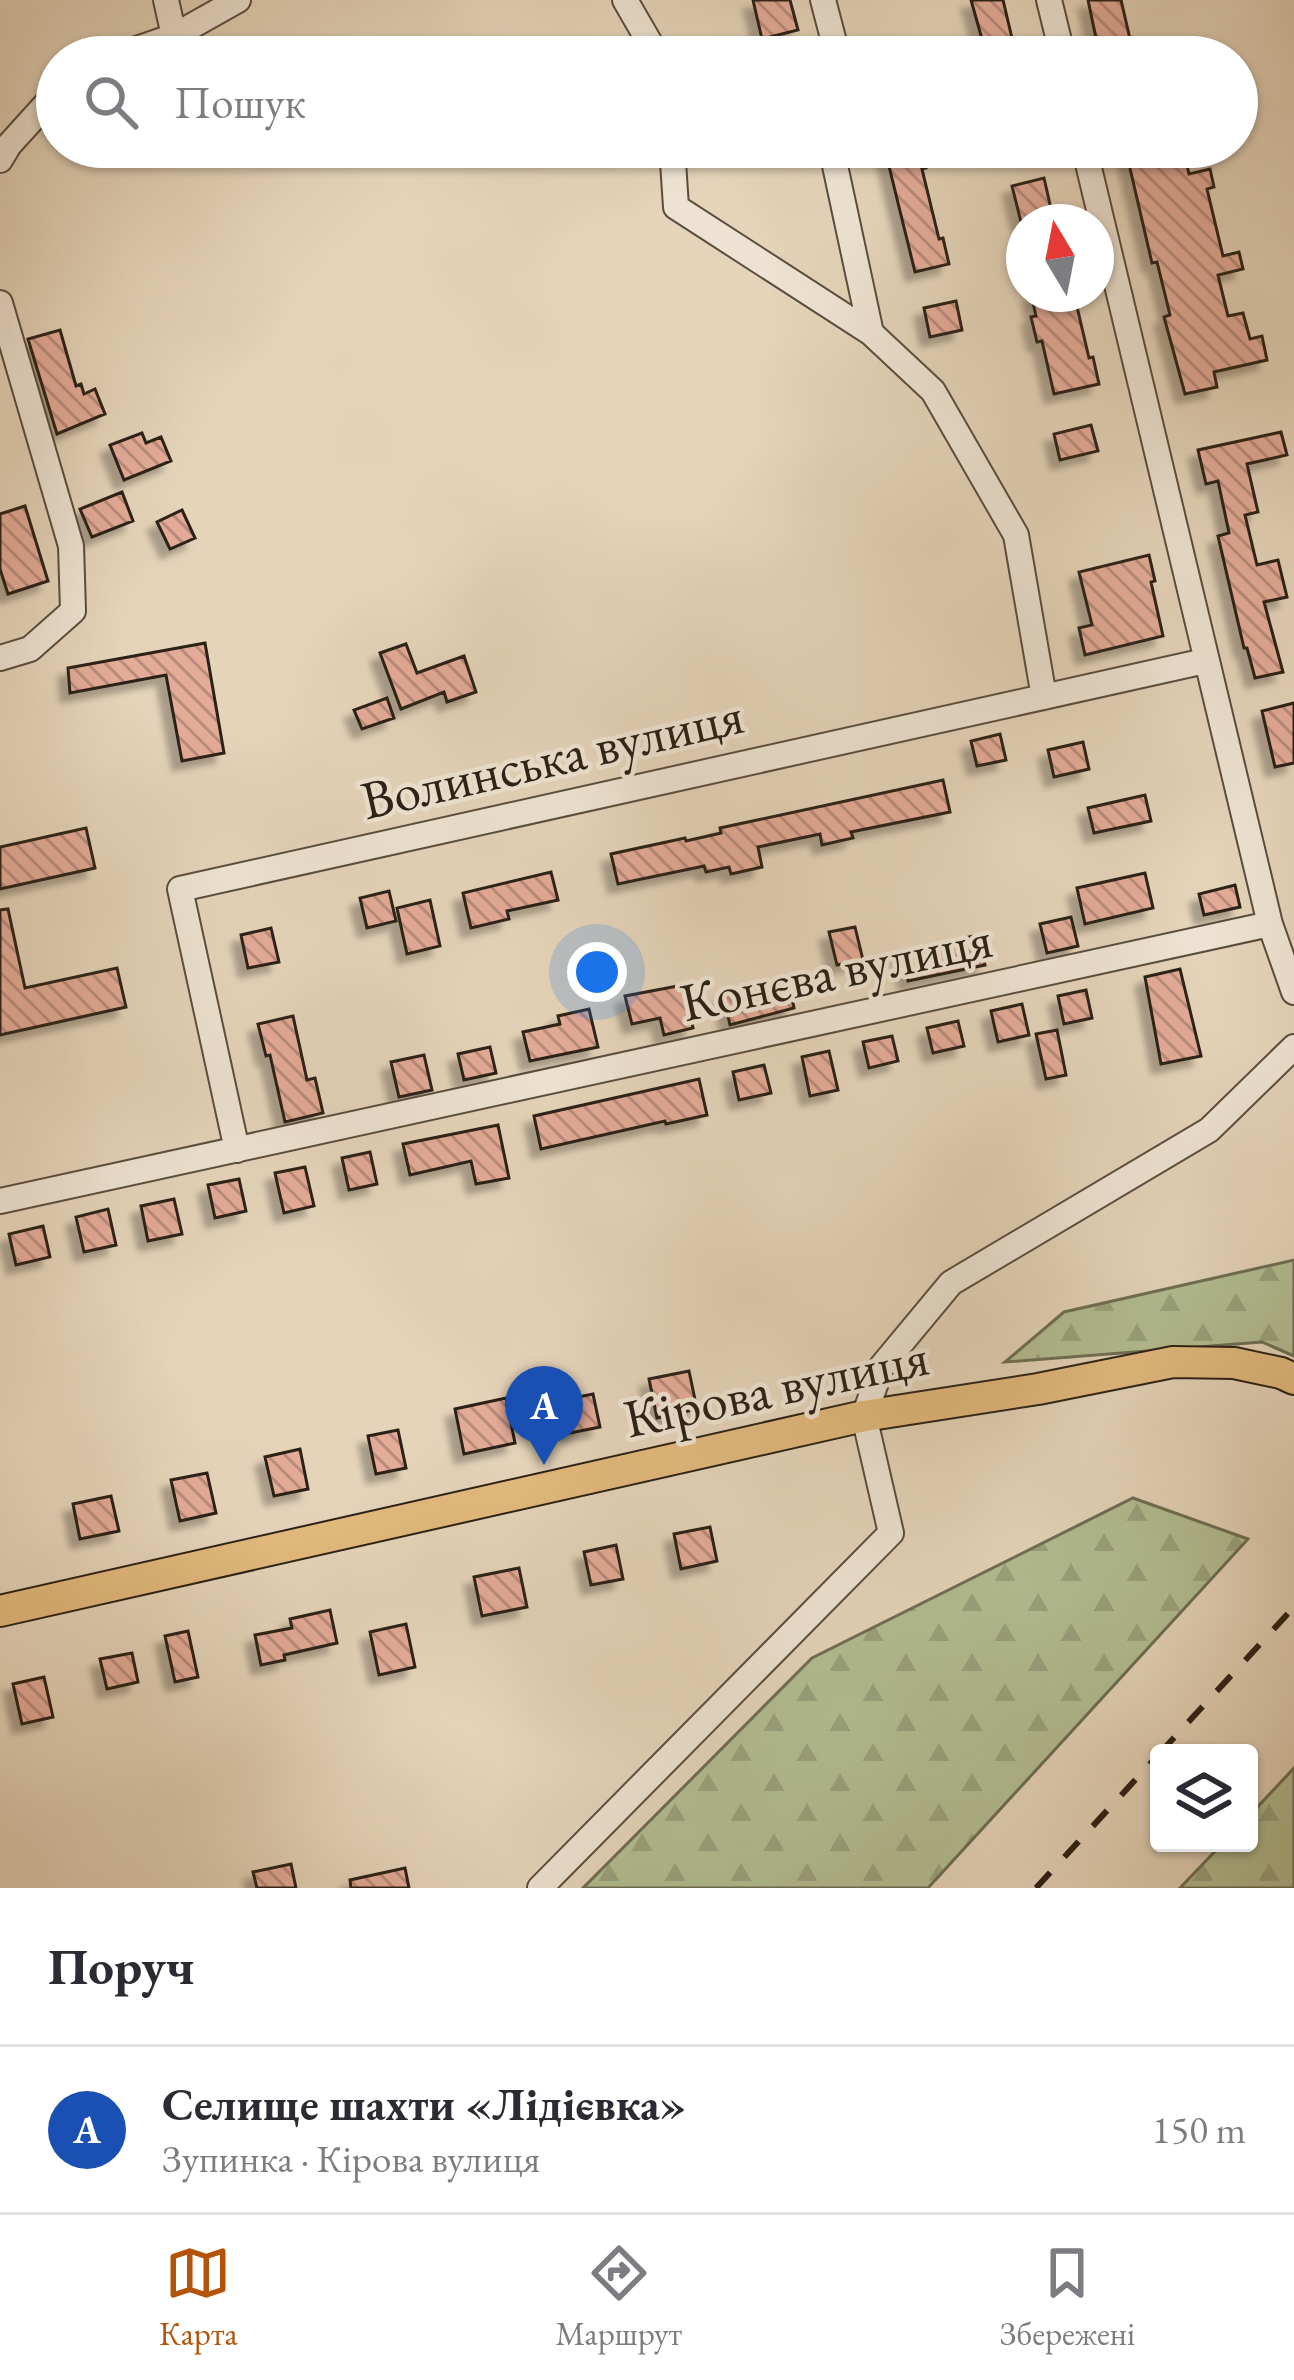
<!DOCTYPE html>
<html lang="uk">
<meta charset="utf-8">
<style>
body{margin:0;font-family:"EB Garamond",serif;background:#f2f2f3;color:#2b2b33}
.controls{position:absolute;right:36px;bottom:36px;display:grid;overflow:hidden;border-radius:12px;box-shadow:0 3px 9px #0004}
.controls button{width:108px;height:108px;display:grid;place-items:center;padding:0;border:0;border-bottom:3px solid #e1e1e2;background:#fff;color:#2b2b33;font:60px sans-serif}
.compass{position:absolute;left:1006px;top:204px;width:108px;height:108px;border-radius:50%;background:#fff;box-shadow:0 3px 9px #0004;rotate:350deg}
.you{position:absolute;left:597px;top:972px;width:42px;height:42px;margin:-30px;border:9px solid #fff;border-radius:50%;background:#1a73e8;box-shadow:0 0 0 18px #1a73e833}
.badge{display:grid;place-items:center;width:78px;height:78px;border-radius:50%;background:#b45309;color:#fff;font-size:39px;font-weight:700}
.pin{position:absolute;translate:-50% -99px;filter:drop-shadow(0 3px 6px #0008)}
.pin::after{content:'';position:absolute;top:63px;width:42px;height:36px;background:inherit;clip-path:polygon(0 0,100% 0,50% 100%)}
.list{margin:0;padding:0;list-style:none}
h2{display:flex;justify-content:space-between;align-items:center;height:156px;margin:0;padding:0 48px;font-size:51px}
h2 small{font-size:39px;font-weight:400;color:#7c7c81}
.list li{display:grid;grid-template-columns:78px 1fr auto;gap:36px;align-items:center;box-sizing:border-box;height:168px;padding:0 48px;border-top:3px solid #e1e1e2}
.list b{display:block;font-size:45px;white-space:nowrap}
.list p{margin:0;font-size:39px;white-space:nowrap;color:#7c7c81}
.list em{font-size:39px;font-style:normal;color:#7c7c81}
.icon{flex:none;width:66px;height:66px;fill:none;stroke:currentColor;stroke-width:2;stroke-linecap:round;stroke-linejoin:round}
.map{position:relative;flex:none;width:1294px;height:1888px;overflow:hidden}
.search{position:absolute;background:#fff;box-shadow:0 3px 9px #0004;left:36px;right:36px;top:36px;height:132px;display:flex;align-items:center;gap:30px;box-sizing:border-box;padding:0 42px;border-radius:66px;color:#7c7c81;font-size:45px}
.sheet{height:324px;background:#fff}
nav{display:flex;justify-content:space-around;align-items:center;box-sizing:border-box;height:168px;border-top:3px solid #e1e1e2;background:#fff;font-size:33px;color:#7c7c81}
nav a{display:grid;justify-items:center;gap:6px}
nav .on{color:#b45309}
.map>svg:first-child{display:block}
.forest{fill:url(#forest-firs);stroke:#6e6e54;stroke-width:3}
.building{fill:url(#building-back-hatch);stroke:#2b2016;stroke-width:3;filter:url(#shadow)}
.lines{fill:none;stroke-linecap:round;stroke-linejoin:round}
.minor-casing{stroke:#5a4d3f;stroke-width:28}
.major-casing{stroke:#2b2016;stroke-width:34}
.minor{stroke:#eee3d2;stroke-width:24}
.major{stroke:#e2ba7d;stroke-width:30}
.rail{stroke:#2b2016;stroke-width:6;stroke-dasharray:21 21;stroke-linecap:butt}
.labels{text-anchor:middle;dominant-baseline:central;stroke-width:9;stroke-linejoin:round;paint-order:stroke}
.street-label{font-size:54px;fill:#2b2016;stroke:#eee3d2}
</style>
<div class="map">
<svg width="1294" height="1888" viewBox="0 0 1294 1888">
<defs>
<pattern id="forest-firs" width="22" height="20" patternUnits="userSpaceOnUse" patternTransform="scale(3)"><rect width="22" height="20" fill="#b2bd92"/><path d="M5 1l3.5 6h-7zM16 11l3.5 6h-7z" fill="#99a27d"/></pattern>
<pattern id="building-back-hatch" width="6" height="6" patternUnits="userSpaceOnUse" patternTransform="scale(3)"><rect width="6" height="6" fill="#e4ab98"/><path d="M-1 5l2 2M0 0l6 6M5-1l2 2" fill="none" stroke="#b98b7b"/></pattern>
<filter id="shadow"><feDropShadow dx="-9" dy="9" stdDeviation="3" flood-color="#0004"/></filter>
</defs>
<rect width="100%" height="100%" fill="#e5d4ba"/>
<filter id="stains"><feTurbulence type="fractalNoise" baseFrequency=".00167" numOctaves="4"/><feColorMatrix values="0 0 0 0 .2 0 0 0 0 .09 0 0 0 0 .02 0 0 0 .5 -.17"/></filter>
<radialGradient id="worn" r=".72"><stop offset=".6" stop-color="#630" stop-opacity="0"/><stop offset="1" stop-color="#630" stop-opacity=".3"/></radialGradient>
<!-- forest -->
<path class="forest" d="M 1294,1260 L 1294,1356 L 1262,1342 L 1005,1362 L 1064,1312 Z
M 1133,1498 L 1248,1539 L 928,1888 L 583,1888 L 812,1658 Z
M 1294,1768 L 1294,1888 L 1180,1888 L 1223,1843 L 1249,1843 L 1249,1816 Z"/>
<!-- building -->
<path class="building" d="M 753,0 L 790,0 L 798,30 L 762,39 Z
M 971,0 L 1003,0 L 1015,51 L 987,57 Z
M 1088,0 L 1121,0 L 1133,52 L 1100,57 Z
M 900,147 L 921,147 L 926,168 L 922,169 L 939,239 L 943,238 L 949,264 L 915,272 L 885,150 Z
M 1125,147 L 1183,147 L 1189,174 L 1210,169 L 1214,187 L 1207,189 L 1223,256 L 1239,252 L 1243,269 L 1218,275 L 1228,316 L 1243,313 L 1250,339 L 1262,336 L 1267,360 L 1214,372 L 1217,387 L 1185,394 L 1164,317 L 1170,315 L 1157,262 L 1152,263 Z
M 1044,178 L 1054,222 L 1021,222 L 1012,186 Z
M 1031,294 L 1074,294 L 1089,358 L 1093,357 L 1099,384 L 1054,394 L 1042,341 L 1037,342 L 1031,317 L 1036,316 Z
M 956,301 L 962,330 L 930,337 L 924,308 Z
M 60,330 L 76,386 L 81,384 L 84,394 L 95,389 L 105,414 L 57,434 L 28,339 Z
M 1091,425 L 1098,451 L 1060,460 L 1054,434 Z
M 1281,432 L 1287,455 L 1247,464 L 1258,512 L 1245,515 L 1257,565 L 1278,560 L 1287,597 L 1264,602 L 1283,672 L 1255,678 L 1247,648 L 1244,648 L 1218,536 L 1229,533 L 1218,481 L 1206,484 L 1198,450 Z
M 142,433 L 146,443 L 161,437 L 171,461 L 124,480 L 110,445 Z
M 122,492 L 133,521 L 92,537 L 80,509 Z
M 25,506 L 48,581 L 8,594 L 0,569 L 0,514 Z
M 182,510 L 195,538 L 170,549 L 157,522 Z
M 1149,555 L 1155,581 L 1151,582 L 1163,636 L 1085,655 L 1079,628 L 1092,625 L 1079,572 Z
M 205,643 L 224,753 L 182,761 L 166,675 L 70,693 L 68,668 Z
M 406,644 L 417,673 L 464,656 L 476,692 L 447,702 L 444,692 L 401,709 L 380,653 Z
M 387,698 L 394,718 L 362,729 L 354,710 Z
M 1294,703 L 1294,763 L 1275,767 L 1262,711 Z
M 1000,734 L 1006,760 L 977,766 L 971,741 Z
M 1083,742 L 1089,769 L 1054,777 L 1048,750 Z
M 943,780 L 950,812 L 851,832 L 853,838 L 822,845 L 820,834 L 758,847 L 762,867 L 731,874 L 729,867 L 706,872 L 704,866 L 618,884 L 611,854 L 685,838 L 686,841 L 721,833 L 720,828 Z
M 1145,795 L 1151,821 L 1094,833 L 1088,808 Z
M 86,828 L 95,868 L 0,889 L 0,847 Z
M 551,872 L 558,900 L 507,911 L 509,919 L 471,928 L 463,893 Z
M 1145,873 L 1153,908 L 1085,924 L 1077,888 Z
M 1235,885 L 1240,907 L 1204,915 L 1199,894 Z
M 389,891 L 396,921 L 367,928 L 360,898 Z
M 430,900 L 440,946 L 407,954 L 397,908 Z
M 8,909 L 25,988 L 117,968 L 126,1007 L 0,1035 L 0,910 Z
M 1071,917 L 1078,946 L 1047,953 L 1040,924 Z
M 855,927 L 863,960 L 837,965 L 829,932 Z
M 271,928 L 279,962 L 248,968 L 241,935 Z
M 978,935 L 985,965 L 908,981 L 901,952 Z
M 1180,969 L 1201,1056 L 1161,1064 L 1145,977 Z
M 788,980 L 794,1008 L 730,1025 L 723,994 Z
M 683,985 L 693,1028 L 664,1035 L 660,1018 L 632,1024 L 625,996 Z
M 1086,990 L 1092,1018 L 1064,1024 L 1058,996 Z
M 1022,1004 L 1029,1035 L 998,1042 L 991,1011 Z
M 589,1009 L 598,1047 L 530,1061 L 523,1032 L 560,1024 L 558,1016 Z
M 293,1016 L 307,1080 L 315,1078 L 323,1113 L 285,1122 L 270,1055 L 266,1056 L 258,1024 Z
M 958,1021 L 964,1046 L 933,1053 L 927,1028 Z
M 1057,1030 L 1066,1075 L 1046,1079 L 1036,1034 Z
M 892,1036 L 898,1061 L 869,1068 L 863,1042 Z
M 490,1047 L 496,1073 L 464,1080 L 458,1054 Z
M 829,1051 L 838,1090 L 810,1096 L 802,1057 Z
M 424,1055 L 432,1090 L 399,1097 L 391,1062 Z
M 764,1065 L 771,1093 L 739,1100 L 733,1072 Z
M 699,1079 L 707,1115 L 666,1124 L 665,1121 L 541,1149 L 534,1116 Z
M 498,1125 L 509,1178 L 476,1184 L 471,1161 L 410,1175 L 403,1144 Z
M 370,1152 L 377,1184 L 349,1190 L 342,1158 Z
M 305,1167 L 314,1206 L 284,1213 L 275,1173 Z
M 239,1179 L 246,1211 L 215,1218 L 208,1185 Z
M 174,1199 L 182,1234 L 148,1241 L 141,1206 Z
M 108,1209 L 116,1245 L 84,1252 L 76,1217 Z
M 43,1226 L 50,1257 L 16,1265 L 9,1234 Z
M 689,1371 L 697,1409 L 657,1418 L 649,1379 Z
M 593,1394 L 600,1427 L 570,1433 L 563,1400 Z
M 506,1398 L 515,1443 L 464,1454 L 455,1409 Z
M 398,1430 L 406,1468 L 376,1474 L 368,1436 Z
M 300,1449 L 308,1489 L 274,1496 L 265,1457 Z
M 207,1473 L 216,1513 L 180,1521 L 171,1480 Z
M 111,1496 L 119,1531 L 80,1539 L 73,1504 Z
M 710,1527 L 717,1561 L 681,1569 L 674,1534 Z
M 616,1545 L 623,1579 L 591,1585 L 584,1552 Z
M 519,1568 L 527,1607 L 482,1616 L 474,1577 Z
M 330,1610 L 337,1643 L 284,1655 L 285,1660 L 261,1665 L 255,1635 L 292,1628 L 290,1619 Z
M 406,1624 L 415,1667 L 379,1675 L 370,1632 Z
M 188,1631 L 198,1677 L 175,1682 L 165,1636 Z
M 132,1653 L 138,1682 L 107,1689 L 100,1659 Z
M 44,1677 L 53,1717 L 22,1724 L 13,1684 Z
M 291,1864 L 296,1888 L 257,1888 L 253,1872 Z
M 405,1868 L 409,1888 L 351,1888 L 350,1880 Z"/>
<g class="lines">
<!-- minor casing -->
<g class="minor-casing">
<path id="minor" d="M 166,0 L 174,36
M 625,0 L 658,57
M 823,0 L 838,57
M 1049,0 L 1063,57
M 114,57 L 174,36 L 238,0
M 672,147 L 676,207 L 871,333
M 831,147 L 871,333 L 933,391 L 1016,535 L 1044,697
M 1084,147 L 1270,924 L 1294,992
M 0,160 L 9,145 L 57,92
M 0,303 L 71,546 L 73,611 L 30,649 L 0,658
M 237,1150 L 180,889 L 1205,661
M 0,1201 L 1270,924
M 540,1888 L 891,1533 L 864,1416 L 882,1366 L 951,1283 L 1209,1130 L 1294,1047"/>
</g>
<!-- major casing -->
<g class="major-casing">
<path id="major" d="M 0,1611 L 864,1416 L 1038,1389 L 1173,1362 L 1234,1363 L 1281,1373 L 1294,1379"/>
</g>
<!-- minor -->
<use href="#minor" class="minor"/>
<!-- major -->
<use href="#major" class="major"/>
<!-- rail -->
<path class="rail" d="M 1160,1753 L 1294,1607
M 1036,1888 L 1159,1754"/>
</g>
<g class="labels">
<!-- street labels -->
<g class="street-label">
<text transform="translate(552 757) rotate(-13)">Волинська вулиця</text>
<text transform="translate(836 970) rotate(-12)">Конєва вулиця</text>
<text transform="translate(776 1387) rotate(-12)">Кірова вулиця</text>
</g>
</g>
<rect width="100%" height="100%" filter="url(#stains)"/>
<rect width="100%" height="100%" fill="url(#worn)"/>
</svg>
<div class="controls">
<button><svg class="icon" aria-label="layers" viewBox="0 0 24 24"><path d="M12 4l9 5-9 5-9-5zM3 14l9 5 9-5"/></svg></button>
</div>
<svg class="compass" viewBox="-18 -18 36 36"><path d="M0-13l5 13h-10z" fill="#e53935"/><path d="M0 13l5-13h-10z" fill="#7c7c81"/></svg>
<div class="you"></div>
<div class="pin badge" style="left:544px;top:1465px;background:#1a4fb4">A</div>
<div class="search"><svg class="icon" aria-label="search" viewBox="0 0 24 24"><circle cx="10" cy="10" r="6"/><path d="M15 15l6 6"/></svg>Пошук</div>
</div>
<section class="sheet">
<h2>Поруч<small></small></h2>
<ul class="list">
<li><span class="badge" style="background:#1a4fb4">A</span><div><b>Селище шахти «Лідієвка»</b><p>Зупинка · Кірова вулиця</p></div><em>150 m</em></li>
</ul>
</section>
<nav>
<a class="on"><svg class="icon" aria-label="map" viewBox="0 0 24 24"><path d="M3 6l6-2 6 2 6-2v14l-6 2-6-2-6 2zM9 4v14M15 6v14"/></svg>Карта</a>
<a><svg class="icon" aria-label="directions" viewBox="0 0 24 24"><path d="M12 3l9 9-9 9-9-9zM9 14v-3h6M13 9l2 2-2 2"/></svg>Маршрут</a>
<a><svg class="icon" aria-label="saved" viewBox="0 0 24 24"><path d="M7 4h10v16l-5-4-5 4z"/></svg>Збережені</a>
</nav>
